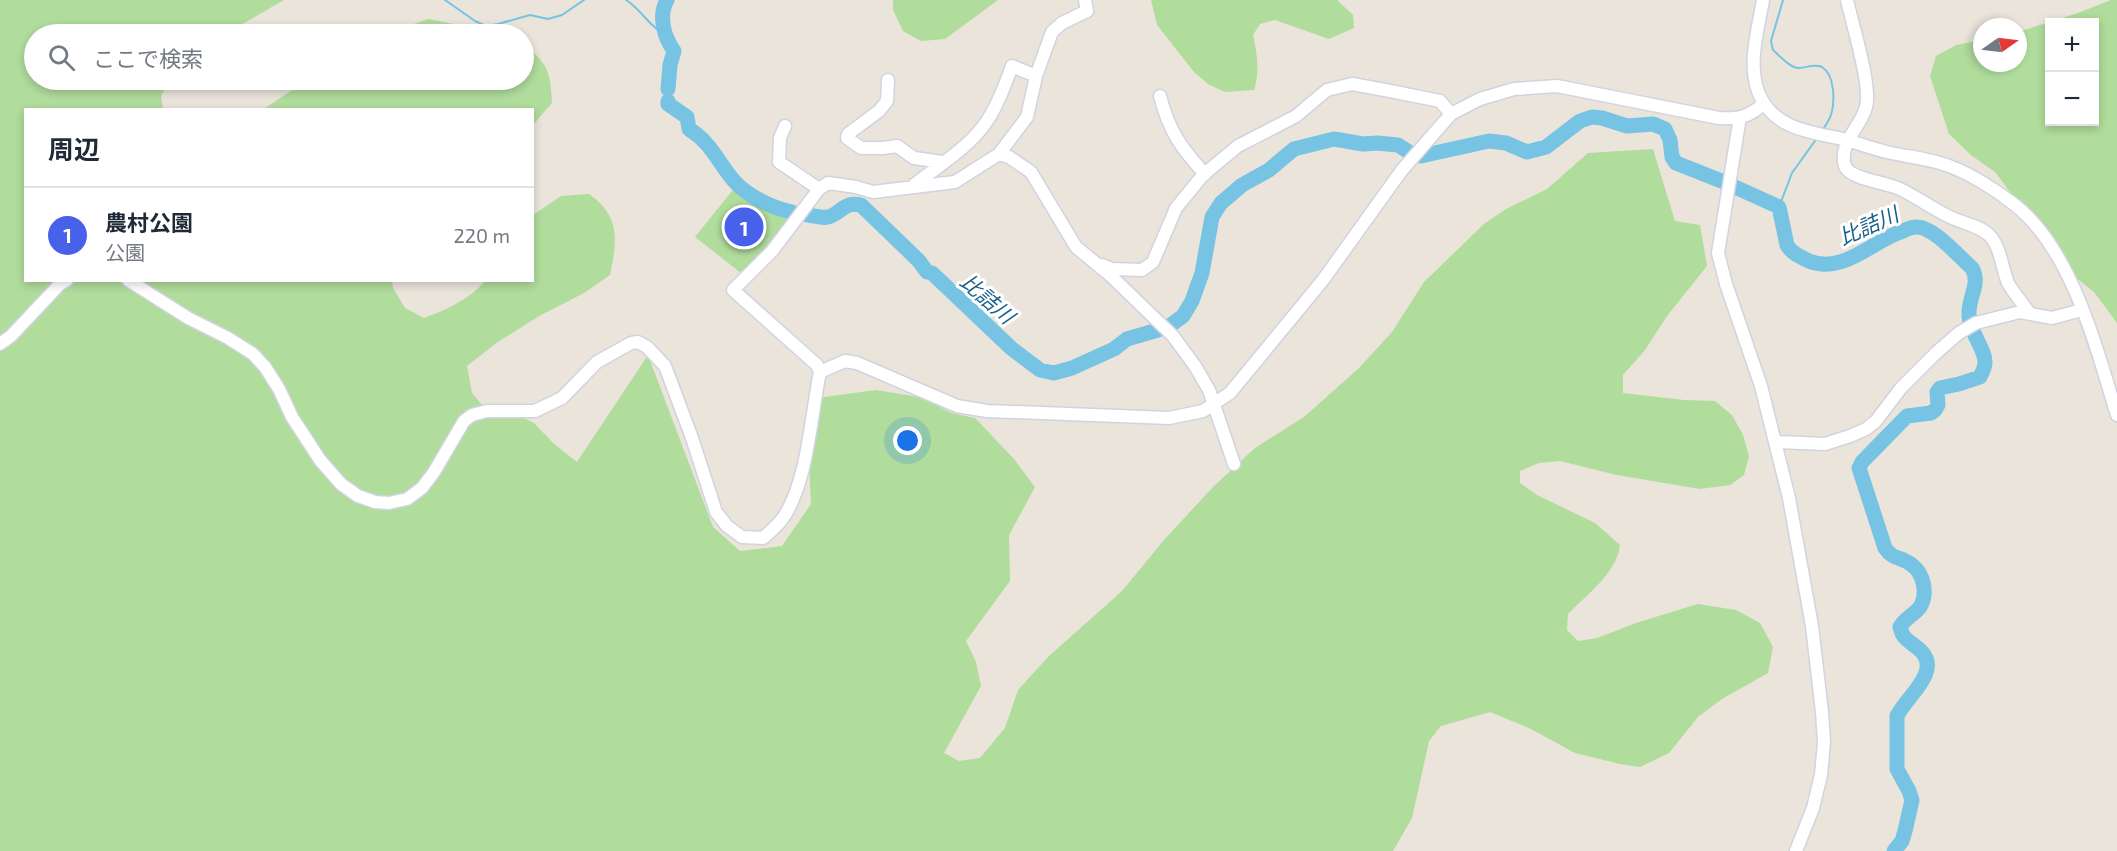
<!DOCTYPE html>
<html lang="ja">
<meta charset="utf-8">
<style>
body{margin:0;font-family:"Exo 2","Noto Sans JP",sans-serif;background:#f6f6f7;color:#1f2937}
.controls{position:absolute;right:18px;top:18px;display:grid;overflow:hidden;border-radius:0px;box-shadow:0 3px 9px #0003}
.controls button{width:54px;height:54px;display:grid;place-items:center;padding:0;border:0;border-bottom:2px solid #e0e1e3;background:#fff;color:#1f2937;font:30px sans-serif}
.compass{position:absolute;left:1973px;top:18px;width:54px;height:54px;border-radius:50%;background:#fff;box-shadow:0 3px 9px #0003;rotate:76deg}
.you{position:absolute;left:908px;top:441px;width:21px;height:21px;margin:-15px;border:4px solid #fff;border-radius:50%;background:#1a73e8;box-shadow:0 0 0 9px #1a73e833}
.badge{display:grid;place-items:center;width:39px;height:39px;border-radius:50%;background:#4861ea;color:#fff;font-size:20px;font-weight:700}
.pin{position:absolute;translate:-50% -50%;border:3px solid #fff;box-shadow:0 2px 6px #0006}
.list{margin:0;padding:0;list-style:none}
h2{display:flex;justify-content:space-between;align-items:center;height:78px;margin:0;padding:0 24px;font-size:26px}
h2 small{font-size:20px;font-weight:400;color:#747a83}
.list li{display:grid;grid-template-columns:39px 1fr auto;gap:18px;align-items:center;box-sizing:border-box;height:96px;padding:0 24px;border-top:2px solid #e0e1e3}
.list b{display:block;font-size:22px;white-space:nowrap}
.list p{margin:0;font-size:20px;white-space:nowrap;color:#747a83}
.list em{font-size:20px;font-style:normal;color:#747a83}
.icon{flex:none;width:33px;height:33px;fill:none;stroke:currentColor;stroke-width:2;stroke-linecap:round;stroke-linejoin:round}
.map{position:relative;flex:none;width:2117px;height:851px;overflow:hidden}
.search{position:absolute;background:#fff;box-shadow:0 3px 9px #0003;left:24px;top:24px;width:510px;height:66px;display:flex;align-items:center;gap:15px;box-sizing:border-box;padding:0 21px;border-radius:33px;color:#747a83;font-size:22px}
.panel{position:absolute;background:#fff;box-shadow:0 3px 9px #0003;left:24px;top:108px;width:510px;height:174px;border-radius:0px}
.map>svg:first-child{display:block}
.green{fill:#b0dc9c;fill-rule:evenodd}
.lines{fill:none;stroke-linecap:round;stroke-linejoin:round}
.stream{stroke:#77c3e4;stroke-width:2}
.river{stroke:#77c3e4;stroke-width:15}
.minor-casing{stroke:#d1d3e0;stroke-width:15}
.minor{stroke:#fff;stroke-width:12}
.labels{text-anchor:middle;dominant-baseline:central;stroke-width:6;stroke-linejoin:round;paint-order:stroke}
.water-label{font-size:21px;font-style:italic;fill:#18618d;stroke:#fff}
</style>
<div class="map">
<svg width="2117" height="851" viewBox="0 0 2117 851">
<rect width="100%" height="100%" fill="#eae4db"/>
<!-- green -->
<path class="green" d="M 0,0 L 284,0 L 225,34 L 34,34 L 34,80 L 169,80 L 161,96 L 163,109 L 26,110 L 26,280 L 392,281 L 393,288 L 405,308 L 424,318 C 446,310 470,299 485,281 L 532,280 L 533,215 L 561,196 L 589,194 C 621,217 617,240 610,275 L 584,293 L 541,315 L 499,341 L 467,366 L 472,393 L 487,411 L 514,413 L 534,423 L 554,444 L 577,462 L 648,355 L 713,527 L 740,551 L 782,546 L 811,504 L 808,439 L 814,407 L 824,397 L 876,390 L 919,397 L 952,413 L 975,418 L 1014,459 L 1035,487 L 1009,535 L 1010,581 L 966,641 L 976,662 L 981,686 L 944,753 L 959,761 L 980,758 L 1005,728 L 1018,690 L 1048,657 L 1122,591 L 1164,540 L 1213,487 L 1255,448 L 1304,417 L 1359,368 L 1392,332 L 1424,282 L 1484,224 L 1506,209 L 1547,189 L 1588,153 L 1653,149 L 1675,221 L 1700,225 L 1707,266 L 1667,316 L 1645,350 L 1623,375 L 1623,393 L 1684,400 L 1715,401 L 1732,415 L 1743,435 L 1749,456 L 1744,475 L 1730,485 L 1700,489 L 1617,475 L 1560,461 L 1539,463 L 1520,471 L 1520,483 L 1537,495 L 1595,523 L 1620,545 C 1617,573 1586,595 1568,614 L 1567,630 L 1578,641 L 1597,638 L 1636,623 L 1698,604 L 1736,610 L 1760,623 L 1773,647 L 1768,673 L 1722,699 L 1698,717 L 1669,753 L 1640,767 L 1620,764 L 1575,753 L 1529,728 L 1490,712 L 1441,726 L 1429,741 L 1412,818 L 1393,851 L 0,851 Z
M 893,0 L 998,0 L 945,39 L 921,41 L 903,31 L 893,10 Z
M 1151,0 L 1337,0 L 1353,15 L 1354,28 L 1329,39 L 1275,20 L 1260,24 L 1253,35 C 1257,53 1260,71 1254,90 L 1225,92 L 1208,84 L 1194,72 L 1157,25 Z
M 2111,0 L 2117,0 L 2117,323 L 2094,292 L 2069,272 L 2032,215 L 2013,196 L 1995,172 L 1972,156 L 1949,134 L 1930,76 L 1936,56 L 1956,45 L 1982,40 L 1982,63 L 2018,63 L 2018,32 L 2078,13 ZM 2050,22 L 2094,22 L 2094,122 L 2050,122 Z
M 428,19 L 506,34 L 385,34 Z
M 524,46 C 548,61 551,75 552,103 L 533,125 L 532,110 L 264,109 L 292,90 L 317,80 L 524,80 Z
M 736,186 L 773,210 L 793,217 L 765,250 L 741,273 L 695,237 Z"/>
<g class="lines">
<!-- stream -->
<path class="stream" d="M 445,0 L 475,21 L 486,26 L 498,24 L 530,15 L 548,19 L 562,15 L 584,0
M 626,0 C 642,10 650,28 666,35
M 1783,0 L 1771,41 L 1773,50 C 1780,56 1790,68 1799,68 C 1808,68 1813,63 1822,67 C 1835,75 1835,102 1831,115 C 1829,121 1825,126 1822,131
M 1779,207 L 1792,173 L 1817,138"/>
<!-- river -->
<path class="river" d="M 667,0 C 658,16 664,37 674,51 L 670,65 L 668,89
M 668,101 L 668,104 L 687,117 L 689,129 C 712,143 718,163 735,182 C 749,197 773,208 792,212
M 1421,156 L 1489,141 L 1506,143 L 1527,152 L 1546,147 L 1580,121 L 1592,117 L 1602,118 L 1627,126 L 1653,124 L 1665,129 L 1670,140 L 1672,157 L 1676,163 L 1724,182 L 1779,207 L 1787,245 C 1791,253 1801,257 1809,261 C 1844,275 1873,240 1903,231 C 1907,229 1913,227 1917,227 C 1934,227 1959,257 1972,268 C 1981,284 1968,298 1969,314 C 1969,332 1986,350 1985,363 C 1985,367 1982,373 1980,377 L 1959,384 L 1940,388 L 1937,392 L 1938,405 L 1935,410 L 1931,413 L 1907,416 L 1862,462 L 1859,468 L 1885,548 C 1894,561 1901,556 1912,565 C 1924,574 1928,594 1920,607 C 1914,615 1905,618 1900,627 C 1903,641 1911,641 1921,651 C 1942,672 1905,698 1897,716 L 1897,769 L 1909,791 L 1912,800 L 1905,831 L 1902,841 L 1894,851
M 808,215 C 817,216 825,220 833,215 C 844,209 846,202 861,205 L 919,261 L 927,272 L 932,273 L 1011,348 L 1040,370 L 1054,373 L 1072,368 L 1114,349 L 1127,339 L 1158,330
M 1168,327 L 1183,316 L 1192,301 L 1202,273 L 1212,217 L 1221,203 L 1242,185 L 1269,170 L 1294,149 L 1334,139 L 1363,144 L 1377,143 L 1398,145 L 1412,154"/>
<!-- minor casing -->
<g class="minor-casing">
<path id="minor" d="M 1763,0 C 1758,29 1747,65 1759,94 C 1775,131 1814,132 1847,140 C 1861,144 1873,149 1887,152 C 1904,156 1923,158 1940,163 C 1965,170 1995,189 2015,205 C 2072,250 2096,347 2117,415
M 1847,0 C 1852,23 1872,87 1866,107 C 1861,127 1838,143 1845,166 C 1850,180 1888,182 1902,190 C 1918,198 1933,209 1950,217 C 1962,223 1981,226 1990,236 C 2001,248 2002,269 2008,283 C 2014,294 2023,303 2029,313
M 888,80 L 887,101 L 879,111 L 848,134 L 847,138 L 861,148 L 883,148 L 897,146 L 914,158 L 942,162
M 1160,96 C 1169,131 1181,148 1205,174
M 1740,117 L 1718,253 L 1726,284 L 1761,386 L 1789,498 L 1812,626 L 1822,712 L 1824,742 L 1821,775 L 1813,808 L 1796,851
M 785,126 L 780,138 L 779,162 L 819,189
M 999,154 L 1027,117 L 1036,76
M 914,185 C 938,166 970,147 987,121 C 998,104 1005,85 1012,66 L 1036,76 L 1052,32 L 1062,23 L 1087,11 L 1085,0
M 1102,265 L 1112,269 L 1142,270 L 1153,262 L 1176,208 L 1203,175 L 1238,146 L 1296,116 L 1327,90 L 1352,84 L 1385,90 L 1440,101 L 1451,114
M 128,280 L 188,318 L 228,338 L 253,354 L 265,367 L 279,389 L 292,417 L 320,460 L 341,484 L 358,496 L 375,502 L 389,503 L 407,499 L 422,488 L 434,472 L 464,421 L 472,415 L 487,411 L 535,411 L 562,398 L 597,362 L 631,343 L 638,342 L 647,347 L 665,366 L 692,438 L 716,512 L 727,526 L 742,537 L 763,538 C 771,531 780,524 785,515 C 808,478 811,415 820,372 L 817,365 L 733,290 L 772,251 L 819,189 L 828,183 L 856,187 L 873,192 L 955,182 L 999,154 L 1009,157 L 1031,172 L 1076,247 L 1110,275 L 1173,336 L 1195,366 L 1209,390 L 1234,464
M 0,344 L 11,336 L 60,284 L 67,280
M 820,372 L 845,361 L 857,363 L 957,406 L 987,411 L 1169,418 L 1203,411 L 1230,393 L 1323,280 L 1402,170 L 1451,114 L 1480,99 L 1514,89 L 1557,86 L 1719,118 C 1738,119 1750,117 1764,103
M 1776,442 L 1825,444 L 1850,436 L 1866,429 L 1876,421 L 1901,388 L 1937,352 L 1959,333 L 1976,323 L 2020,312 L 2052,318 L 2082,310"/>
</g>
<!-- minor -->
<use href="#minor" class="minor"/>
</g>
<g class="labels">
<!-- water labels -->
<g class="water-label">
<text transform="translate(1868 225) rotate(-24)">比詰川</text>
<text transform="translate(988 298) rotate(41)">比詰川</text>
</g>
</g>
</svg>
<div class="controls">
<button>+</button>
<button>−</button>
</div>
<svg class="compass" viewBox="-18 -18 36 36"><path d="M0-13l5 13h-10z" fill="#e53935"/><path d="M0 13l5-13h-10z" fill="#747a83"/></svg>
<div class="you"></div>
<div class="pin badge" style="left:744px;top:227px">1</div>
<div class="search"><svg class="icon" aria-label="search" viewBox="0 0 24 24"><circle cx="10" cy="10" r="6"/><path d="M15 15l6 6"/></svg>ここで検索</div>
<section class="panel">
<h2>周辺<small></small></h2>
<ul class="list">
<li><span class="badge">1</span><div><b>農村公園</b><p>公園</p></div><em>220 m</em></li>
</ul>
</section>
</div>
